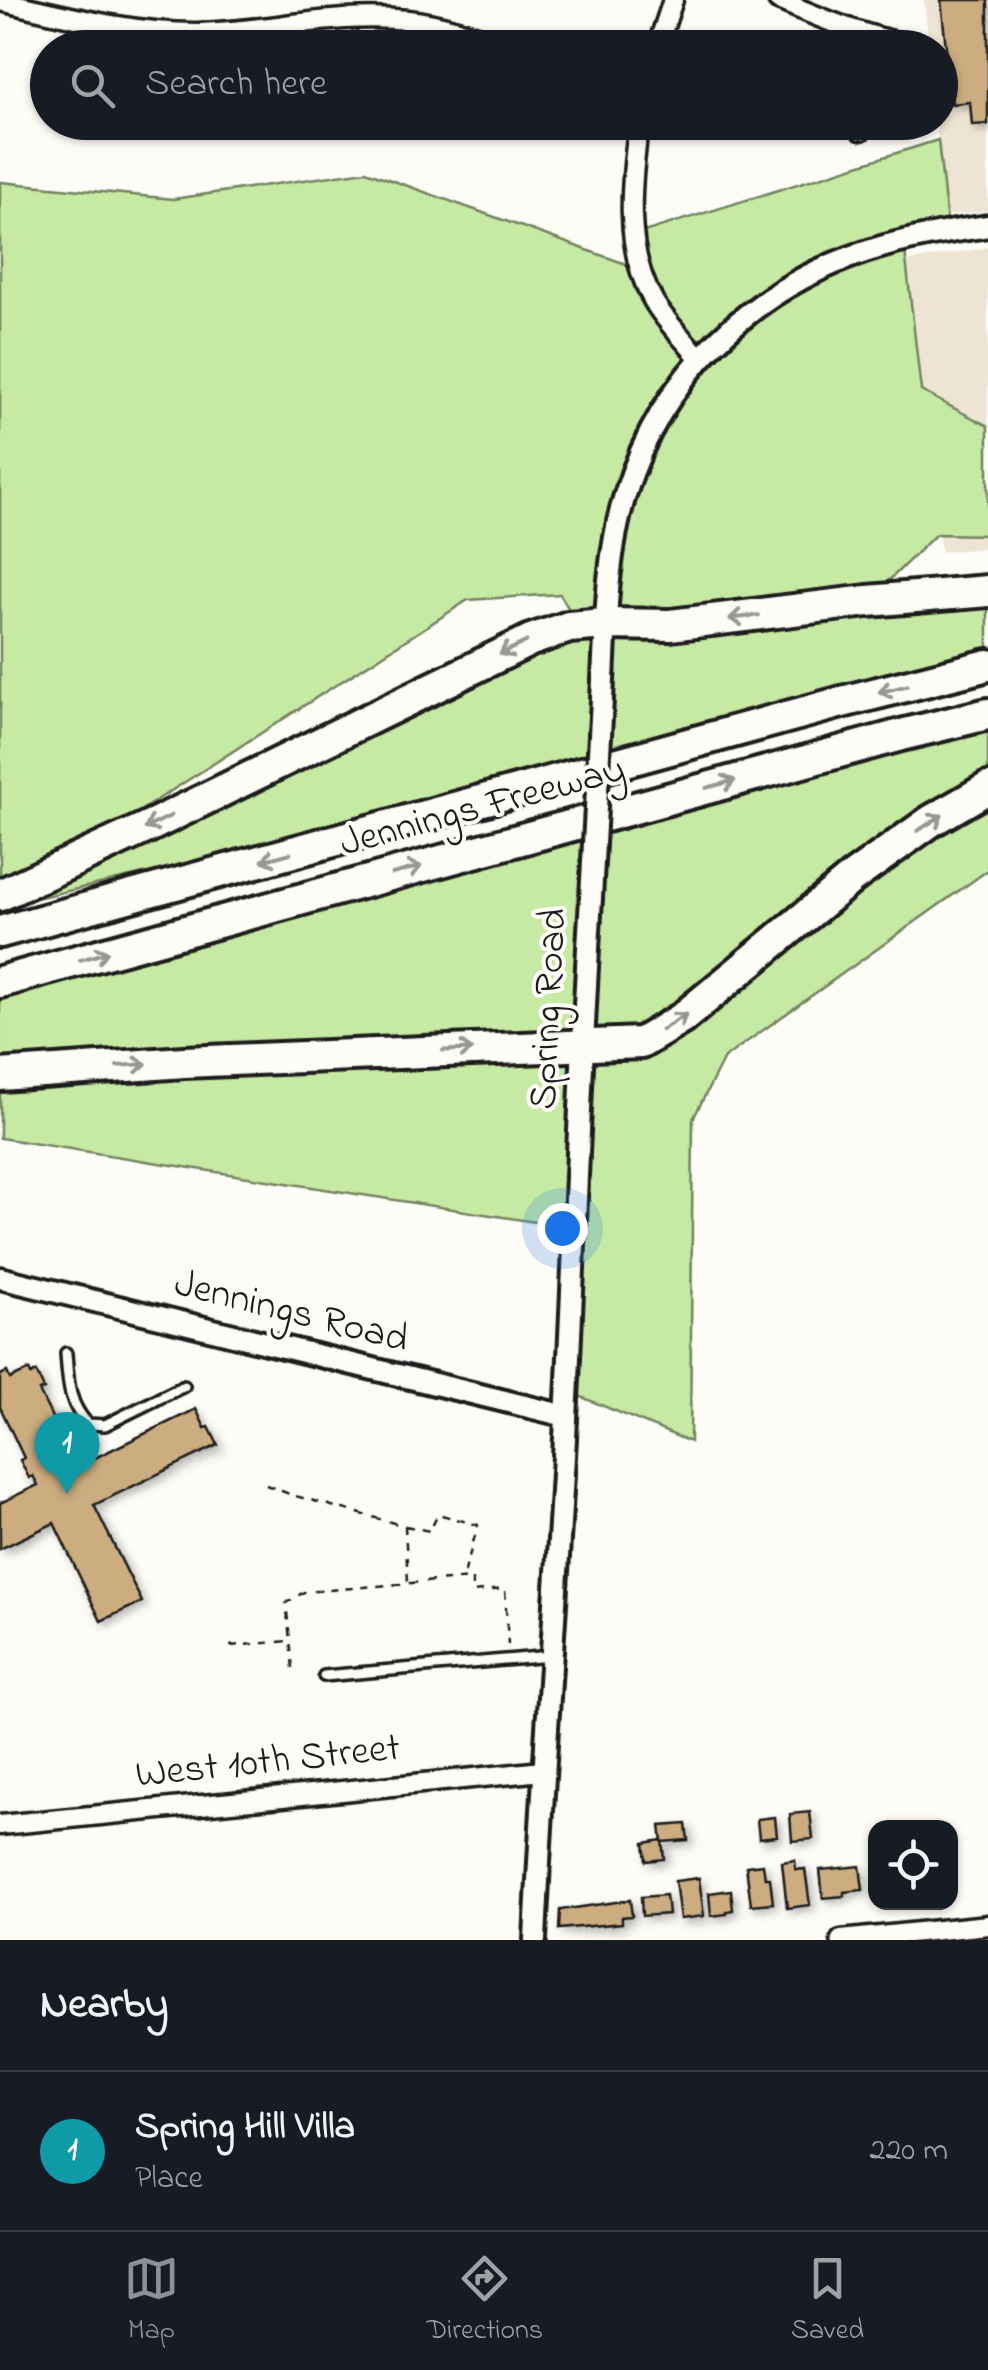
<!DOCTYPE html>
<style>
body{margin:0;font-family:"Indie Flower",sans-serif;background:#20242c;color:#f1f3f6}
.controls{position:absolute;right:30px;bottom:30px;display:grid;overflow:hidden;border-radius:20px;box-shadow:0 2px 8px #0004}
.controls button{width:90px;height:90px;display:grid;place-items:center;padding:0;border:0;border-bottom:2px solid #363941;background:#171b24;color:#f1f3f6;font:50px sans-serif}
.you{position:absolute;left:562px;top:1228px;width:35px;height:35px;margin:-25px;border:8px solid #fff;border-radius:50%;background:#1a73e8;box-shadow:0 0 0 15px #1a73e833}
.badge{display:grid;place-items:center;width:65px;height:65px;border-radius:50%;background:#8c9099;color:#fff;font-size:32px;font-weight:700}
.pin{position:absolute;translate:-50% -82px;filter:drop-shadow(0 2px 5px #0008)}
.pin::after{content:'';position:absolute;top:52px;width:35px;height:30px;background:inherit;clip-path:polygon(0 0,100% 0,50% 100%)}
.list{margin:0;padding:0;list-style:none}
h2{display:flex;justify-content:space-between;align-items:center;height:130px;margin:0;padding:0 40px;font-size:42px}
h2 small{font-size:32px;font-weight:400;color:#9ea1a6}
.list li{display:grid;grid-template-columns:65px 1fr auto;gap:30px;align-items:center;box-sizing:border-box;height:160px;padding:0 40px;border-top:2px solid #363941}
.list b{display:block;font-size:38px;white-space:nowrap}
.list p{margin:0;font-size:32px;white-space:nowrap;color:#9ea1a6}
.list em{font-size:32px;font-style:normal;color:#9ea1a6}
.icon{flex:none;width:55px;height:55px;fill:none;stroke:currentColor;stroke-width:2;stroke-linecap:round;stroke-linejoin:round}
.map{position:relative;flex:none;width:988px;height:1940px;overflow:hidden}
.search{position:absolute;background:#171b24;box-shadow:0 2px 8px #0004;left:30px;right:30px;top:30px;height:110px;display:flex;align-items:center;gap:25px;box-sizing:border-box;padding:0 35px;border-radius:55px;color:#9ea1a6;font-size:38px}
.sheet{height:290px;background:#171b24}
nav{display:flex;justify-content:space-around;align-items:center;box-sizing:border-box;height:140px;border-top:2px solid #363941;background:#171b24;font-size:28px;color:#9ea1a6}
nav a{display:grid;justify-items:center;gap:5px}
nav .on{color:#8c9099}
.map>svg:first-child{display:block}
.built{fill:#eee4d3}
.green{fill:#c6eaa3;stroke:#718360;stroke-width:2.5}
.building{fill:#ccad80;stroke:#1c1c1c;stroke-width:2.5;filter:url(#shadow)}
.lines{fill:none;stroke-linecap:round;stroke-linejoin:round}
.service-casing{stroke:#1c1c1c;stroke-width:16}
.minor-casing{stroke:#1c1c1c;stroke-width:25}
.tertiary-casing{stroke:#1c1c1c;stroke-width:28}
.motorway-casing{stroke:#1c1c1c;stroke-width:38}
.path{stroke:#1c1c1c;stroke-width:2.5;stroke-dasharray:8 8;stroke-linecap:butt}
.service{stroke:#fdfcf7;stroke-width:9}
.minor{stroke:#fdfcf7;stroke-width:18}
.tertiary{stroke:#fdfcf7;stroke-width:20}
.motorway{stroke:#fdfcf7;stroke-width:30}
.tertiary-bridge-casing{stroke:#1c1c1c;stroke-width:28;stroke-linecap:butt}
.tertiary-bridge{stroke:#fdfcf7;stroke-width:20}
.oneway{stroke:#989794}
.labels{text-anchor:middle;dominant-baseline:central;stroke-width:8;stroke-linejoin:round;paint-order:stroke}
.street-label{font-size:40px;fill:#1c1c1c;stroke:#fdfcf7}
</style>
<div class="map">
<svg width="988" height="1940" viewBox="0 0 988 1940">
<defs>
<filter id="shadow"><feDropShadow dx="4.5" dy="4.5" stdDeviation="5" flood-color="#0004"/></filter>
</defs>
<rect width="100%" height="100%" fill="#fdfcf7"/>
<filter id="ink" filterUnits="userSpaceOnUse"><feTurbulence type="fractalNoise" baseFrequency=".01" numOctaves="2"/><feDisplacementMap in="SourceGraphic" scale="20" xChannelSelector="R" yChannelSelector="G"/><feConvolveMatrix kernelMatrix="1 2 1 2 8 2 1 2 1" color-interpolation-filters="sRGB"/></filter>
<g filter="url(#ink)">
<!-- built -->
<path class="built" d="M 924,0 L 988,0 L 988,211 L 946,216 L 936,123 L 940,122 L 940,48 L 929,47 Z
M 988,247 L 988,548 L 941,552 L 905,262 Z"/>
<!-- green -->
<path class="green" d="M 938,140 L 948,232 L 904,242 L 921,391 L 988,426 L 988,535 L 936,534 L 869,600 L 988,600 L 988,665 L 521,790 L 32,899 L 25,894 L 579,626 L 560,594 L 468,600 L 31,881 L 0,895 L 0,182 L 173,199 L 366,171 L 640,269 L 634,235 Z
M 988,714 L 988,870 L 724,1058 L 693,1119 L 690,1442 L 567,1391 L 573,1228 L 0,1138 L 0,982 Z"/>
<!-- building -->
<path class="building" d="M 941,0 L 988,0 L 988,124 L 972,125 L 970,102 L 952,104 Z
M 29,1370 L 31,1375 L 36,1372 L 44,1389 L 39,1391 L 64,1442 L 67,1440 L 75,1456 L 72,1458 L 76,1467 L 196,1409 L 205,1428 L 209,1427 L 218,1445 L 94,1505 L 142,1602 L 101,1621 L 54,1523 L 0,1549 L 0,1503 L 38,1485 L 33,1476 L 29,1478 L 20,1460 L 24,1458 L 0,1407 L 0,1375 L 7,1372 L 10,1379 Z
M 810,1812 L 813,1839 L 792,1841 L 790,1814 Z
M 775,1817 L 777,1836 L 759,1838 L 757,1819 Z
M 686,1824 L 688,1840 L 662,1842 L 660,1826 Z
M 662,1840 L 664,1859 L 646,1861 L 644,1843 Z
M 795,1860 L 796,1870 L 805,1869 L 810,1905 L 787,1908 L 782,1862 Z
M 763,1864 L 765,1878 L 770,1878 L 773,1903 L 751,1905 L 746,1866 Z
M 860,1866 L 863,1890 L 844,1892 L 844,1896 L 823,1898 L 820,1870 Z
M 699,1878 L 704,1916 L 680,1919 L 675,1881 Z
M 731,1890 L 733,1910 L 727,1911 L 727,1914 L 711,1916 L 709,1893 Z
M 666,1895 L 668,1914 L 642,1916 L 641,1897 Z
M 630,1900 L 632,1916 L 622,1917 L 622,1923 L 559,1929 L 560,1910 Z"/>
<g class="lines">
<!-- service casing -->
<g class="service-casing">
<path id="service" d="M 66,1353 C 68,1380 68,1404 88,1424 L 105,1425 L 184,1386
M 324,1676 L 550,1656"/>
</g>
<!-- minor casing -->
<g class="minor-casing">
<path id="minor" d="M 778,0 C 825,20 869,39 920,46
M 0,1 C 64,15 129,33 195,33 C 265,32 337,12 408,20 C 444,24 477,35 510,48
M 657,48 L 673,0
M 639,122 C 631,180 623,249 654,302 C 666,322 684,340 699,357
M 861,130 L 864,122
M 0,1825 L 543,1771
M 841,1940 L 988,1925"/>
</g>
<!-- tertiary casing -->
<g class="tertiary-casing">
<path id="tertiary" d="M 602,699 C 606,632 605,561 625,495 C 661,376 751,288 868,251 C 908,238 947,232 988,226
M 0,1278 L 566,1416
M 535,1940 C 543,1766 557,1593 566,1419 C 575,1245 580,1072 591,898"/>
</g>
<!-- motorway casing -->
<g class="motorway-casing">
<path id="motorway" d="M 0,895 L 150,826 L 531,640 L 569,627 L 606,624 L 670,625 L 868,601 L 988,591
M 0,932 L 842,702 L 988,665
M 0,982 L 901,735 L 988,714
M 0,1075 L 184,1062 L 641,1043 L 681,1019 L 853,877 L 931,821 L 988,788"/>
</g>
<!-- path -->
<path class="path" d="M 266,1485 L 292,1495 L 405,1526 L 408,1582
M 405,1526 L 430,1531 L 438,1514 L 478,1525 L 463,1578
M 230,1646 L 289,1641
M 293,1668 L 286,1603 L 304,1592 L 472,1578 L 472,1592 L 505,1589 L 508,1645"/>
<!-- service -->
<use href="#service" class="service"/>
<!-- minor -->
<use href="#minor" class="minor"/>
<!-- tertiary -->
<use href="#tertiary" class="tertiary"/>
<!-- motorway -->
<use href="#motorway" class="motorway"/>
<!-- tertiary-bridge casing -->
<g class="tertiary-bridge-casing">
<path id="tertiary-bridge" d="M 591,898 L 602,699"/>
</g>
<!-- tertiary-bridge -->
<use href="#tertiary-bridge" class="tertiary-bridge"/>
</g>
<!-- one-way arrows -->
<defs><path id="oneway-shaft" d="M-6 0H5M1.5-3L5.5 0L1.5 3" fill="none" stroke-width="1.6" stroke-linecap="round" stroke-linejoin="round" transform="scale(2.5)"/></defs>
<g class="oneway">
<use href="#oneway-shaft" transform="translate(744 617) rotate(173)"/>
<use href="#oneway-shaft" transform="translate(513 648) rotate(154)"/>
<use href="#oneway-shaft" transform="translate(893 689) rotate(166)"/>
<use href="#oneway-shaft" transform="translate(721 784) rotate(-15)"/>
<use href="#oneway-shaft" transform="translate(158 822) rotate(154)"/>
<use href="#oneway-shaft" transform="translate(930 823) rotate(-33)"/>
<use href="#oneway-shaft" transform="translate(276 857) rotate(165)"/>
<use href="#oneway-shaft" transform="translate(407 870) rotate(-15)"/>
<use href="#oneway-shaft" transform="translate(94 956) rotate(-16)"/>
<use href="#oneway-shaft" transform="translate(674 1022) rotate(-33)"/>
<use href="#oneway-shaft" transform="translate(458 1050) rotate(-2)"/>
<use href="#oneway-shaft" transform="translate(132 1065) rotate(-4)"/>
</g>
</g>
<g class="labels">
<!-- street labels -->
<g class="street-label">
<text transform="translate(483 808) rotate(-15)">Jennings Freeway</text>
<text transform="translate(550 1009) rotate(-87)">Spring Road</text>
<text transform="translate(291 1313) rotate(14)">Jennings Road</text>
<text transform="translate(268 1763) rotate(-6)">West 10th Street</text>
</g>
</g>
</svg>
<div class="controls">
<button><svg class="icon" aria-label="locate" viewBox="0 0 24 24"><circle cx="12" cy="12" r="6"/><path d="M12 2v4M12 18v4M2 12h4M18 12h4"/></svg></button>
</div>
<div class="you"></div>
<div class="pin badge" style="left:67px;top:1494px;background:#0f9aa8">1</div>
<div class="search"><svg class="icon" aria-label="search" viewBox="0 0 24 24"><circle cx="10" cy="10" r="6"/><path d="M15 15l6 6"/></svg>Search here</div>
</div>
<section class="sheet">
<h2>Nearby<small></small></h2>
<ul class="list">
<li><span class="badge" style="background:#0f9aa8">1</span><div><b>Spring Hill Villa</b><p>Place</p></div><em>220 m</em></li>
</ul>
</section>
<nav>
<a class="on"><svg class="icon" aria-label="map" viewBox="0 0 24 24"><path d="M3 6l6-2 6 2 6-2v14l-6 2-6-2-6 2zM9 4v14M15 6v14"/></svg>Map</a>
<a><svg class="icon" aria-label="directions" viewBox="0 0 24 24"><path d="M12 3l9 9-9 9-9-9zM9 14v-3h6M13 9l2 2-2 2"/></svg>Directions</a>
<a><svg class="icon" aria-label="saved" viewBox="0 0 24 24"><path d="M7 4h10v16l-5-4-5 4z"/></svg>Saved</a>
</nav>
